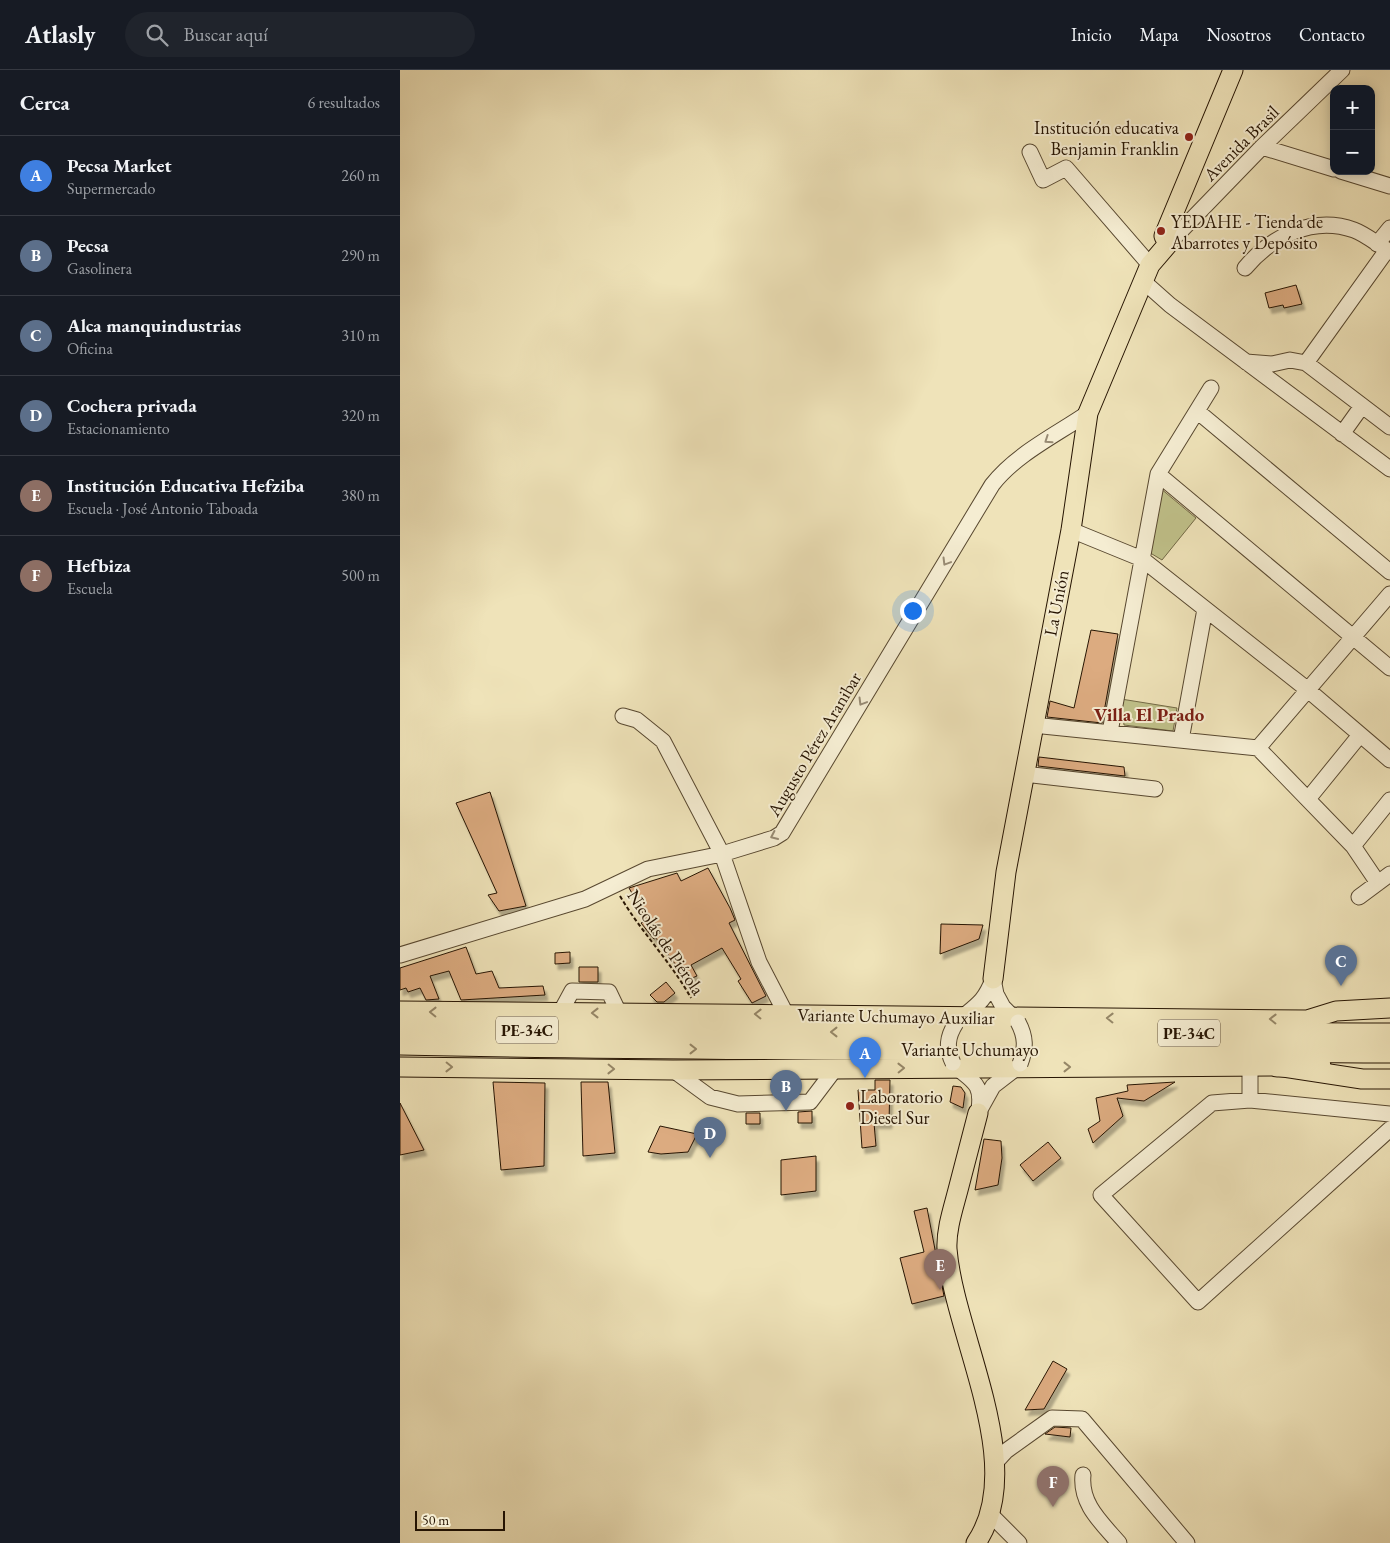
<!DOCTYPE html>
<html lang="es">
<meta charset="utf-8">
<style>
body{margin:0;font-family:"EB Garamond",serif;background:#20242c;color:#f1f3f6}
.controls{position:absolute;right:15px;top:15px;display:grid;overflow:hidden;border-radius:10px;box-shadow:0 2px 12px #0003}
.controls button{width:45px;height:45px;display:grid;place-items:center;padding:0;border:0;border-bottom:1px solid #363941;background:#171b24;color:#f1f3f6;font:25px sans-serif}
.scale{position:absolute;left:15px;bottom:12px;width:90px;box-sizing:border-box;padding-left:5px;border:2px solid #261402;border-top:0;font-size:14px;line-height:18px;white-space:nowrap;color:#261402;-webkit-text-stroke:4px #f5edd2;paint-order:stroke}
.you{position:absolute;left:512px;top:540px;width:18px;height:18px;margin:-12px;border:4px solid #fff;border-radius:50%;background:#1a73e8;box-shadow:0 0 0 8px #1a73e833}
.badge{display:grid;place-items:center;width:32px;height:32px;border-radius:50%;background:#db2777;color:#fff;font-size:16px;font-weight:700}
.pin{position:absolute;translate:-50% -41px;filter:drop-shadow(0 1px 2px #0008)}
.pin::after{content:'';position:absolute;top:26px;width:18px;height:15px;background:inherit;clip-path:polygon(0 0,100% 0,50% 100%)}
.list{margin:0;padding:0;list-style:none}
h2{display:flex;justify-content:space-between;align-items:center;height:65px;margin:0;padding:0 20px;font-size:21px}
h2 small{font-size:16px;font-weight:400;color:#9ea1a6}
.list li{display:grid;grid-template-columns:32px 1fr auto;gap:15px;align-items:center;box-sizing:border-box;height:80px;padding:0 20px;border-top:1px solid #363941}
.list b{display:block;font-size:19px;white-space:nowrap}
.list p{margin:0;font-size:16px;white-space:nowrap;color:#9ea1a6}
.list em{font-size:16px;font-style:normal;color:#9ea1a6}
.icon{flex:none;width:28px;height:28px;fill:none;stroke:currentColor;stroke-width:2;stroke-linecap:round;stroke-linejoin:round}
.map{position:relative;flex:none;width:990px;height:1473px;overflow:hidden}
header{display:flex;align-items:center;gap:30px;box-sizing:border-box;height:70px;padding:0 25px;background:#171b24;border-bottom:1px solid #363941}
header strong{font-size:24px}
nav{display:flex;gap:28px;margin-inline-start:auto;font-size:18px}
.search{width:350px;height:45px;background:#20242c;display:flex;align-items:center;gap:12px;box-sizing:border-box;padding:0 18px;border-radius:28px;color:#9ea1a6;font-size:19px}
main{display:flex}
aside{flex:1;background:#171b24}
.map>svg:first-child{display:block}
.green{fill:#c0c18a;stroke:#736a46}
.building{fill:#dcab80;stroke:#261402;filter:url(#shadow)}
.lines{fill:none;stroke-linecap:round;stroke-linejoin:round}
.minor-casing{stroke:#584830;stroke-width:17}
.major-casing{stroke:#261402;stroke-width:21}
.highway-casing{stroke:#261402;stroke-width:23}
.path{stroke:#261402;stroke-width:2;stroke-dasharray:4 2.5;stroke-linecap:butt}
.minor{stroke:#f5edd2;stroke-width:15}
.major{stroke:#efe3b9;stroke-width:19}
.highway{stroke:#efe3b9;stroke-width:21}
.minor-bridge-casing{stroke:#584830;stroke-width:17;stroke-linecap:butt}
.minor-bridge{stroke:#f5edd2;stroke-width:15}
.oneway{stroke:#988b74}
.oneway2{stroke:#958667}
.poi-dot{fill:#8f2418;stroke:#f5edd2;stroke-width:2}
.labels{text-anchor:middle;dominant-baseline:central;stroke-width:4;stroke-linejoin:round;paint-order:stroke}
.shield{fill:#f5edd2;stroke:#645540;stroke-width:1}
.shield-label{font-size:16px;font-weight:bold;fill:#261402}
.poi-label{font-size:18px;fill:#261402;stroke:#f5edd2;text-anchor:start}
.street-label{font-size:18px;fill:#261402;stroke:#f5edd2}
.neighbourhood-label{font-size:19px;font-weight:bold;fill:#7a1f14;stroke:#f5edd2}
</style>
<header>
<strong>Atlasly</strong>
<div class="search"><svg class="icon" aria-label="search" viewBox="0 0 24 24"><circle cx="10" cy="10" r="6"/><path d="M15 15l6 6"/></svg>Buscar aquí</div>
<nav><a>Inicio</a><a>Mapa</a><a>Nosotros</a><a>Contacto</a></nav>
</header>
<main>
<aside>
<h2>Cerca<small>6 resultados</small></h2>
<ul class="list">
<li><span class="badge" style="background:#3f7fe0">A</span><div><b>Pecsa Market</b><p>Supermercado</p></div><em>260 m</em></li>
<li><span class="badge" style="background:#5c6f8a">B</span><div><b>Pecsa</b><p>Gasolinera</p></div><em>290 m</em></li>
<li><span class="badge" style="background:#5c6f8a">C</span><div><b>Alca manquindustrias</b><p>Oficina</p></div><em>310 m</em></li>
<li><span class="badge" style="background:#5c6f8a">D</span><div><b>Cochera privada</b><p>Estacionamiento</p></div><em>320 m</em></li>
<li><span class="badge" style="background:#8d6e63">E</span><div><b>Institución Educativa Hefziba</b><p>Escuela · José Antonio Taboada</p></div><em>380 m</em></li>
<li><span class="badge" style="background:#8d6e63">F</span><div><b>Hefbiza</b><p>Escuela</p></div><em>500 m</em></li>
</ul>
</aside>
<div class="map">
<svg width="990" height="1473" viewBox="0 0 990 1473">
<defs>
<filter id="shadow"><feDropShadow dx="3" dy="5.5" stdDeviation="1" flood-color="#0004"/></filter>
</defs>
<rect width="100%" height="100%" fill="#efe3b9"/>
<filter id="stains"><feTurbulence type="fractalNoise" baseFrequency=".004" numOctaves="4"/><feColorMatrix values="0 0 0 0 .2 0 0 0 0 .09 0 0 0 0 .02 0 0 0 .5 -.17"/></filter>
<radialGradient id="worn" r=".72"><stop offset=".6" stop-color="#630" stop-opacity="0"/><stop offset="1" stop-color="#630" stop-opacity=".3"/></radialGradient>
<!-- green -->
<path class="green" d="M 760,418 L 796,448 L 762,490 L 747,481 Z
M 721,629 L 777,638 L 773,661 L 724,655 Z"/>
<!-- building -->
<path class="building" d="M 896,215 L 902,234 L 884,238 L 883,235 L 869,238 L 865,223 Z
M 691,560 L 718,564 L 702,653 L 647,647 L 650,631 L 674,638 Z
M 639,687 L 724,697 L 725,706 L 638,696 Z
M 90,722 L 126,836 L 99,841 L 88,825 L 97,823 L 56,733 Z
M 308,798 L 330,838 L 335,850 L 329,853 L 366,926 L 352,933 L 338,911 L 341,909 L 322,878 L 291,895 L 297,906 L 287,910 L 256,868 L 254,869 L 241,853 L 247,850 L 229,818 L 277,803 L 281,811 Z
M 541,854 L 583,855 L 579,869 L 540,884 Z
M 66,877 L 76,904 L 92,901 L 99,918 L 143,916 L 145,925 L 61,930 L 49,901 L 30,906 L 39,929 L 26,930 L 20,918 L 8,922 L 6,918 L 0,920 L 0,898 Z
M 170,882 L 170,893 L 155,894 L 155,883 Z
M 179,897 L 198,897 L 198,912 L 179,912 Z
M 266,912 L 275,923 L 264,932 L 257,932 L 250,925 Z
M 475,1010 L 490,1010 L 489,1053 L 474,1053 L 476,1076 L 462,1078 L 458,1020 L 475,1020 Z
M 93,1012 L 145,1013 L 144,1096 L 101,1100 Z
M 181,1012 L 208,1012 L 215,1083 L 183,1086 Z
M 775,1012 L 744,1031 L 717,1028 L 723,1046 L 693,1073 L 688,1059 L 700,1051 L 696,1028 L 728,1021 L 727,1015 Z
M 553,1016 L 561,1017 L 565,1023 L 563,1038 L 550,1032 Z
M 0,1033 L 24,1080 L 0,1085 Z
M 412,1041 L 412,1053 L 398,1053 L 398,1042 Z
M 346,1043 L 360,1043 L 360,1054 L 346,1054 Z
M 260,1056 L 297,1064 L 288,1082 L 261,1084 L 248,1082 Z
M 584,1069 L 601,1071 L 602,1088 L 598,1115 L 575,1120 Z
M 648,1072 L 661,1088 L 633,1111 L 620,1095 Z
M 416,1086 L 416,1121 L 381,1125 L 381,1090 Z
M 527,1138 L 544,1226 L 512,1234 L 500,1188 L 524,1182 L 514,1141 Z
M 653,1291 L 667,1299 L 644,1339 L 625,1340 Z
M 655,1357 L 671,1358 L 670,1367 L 645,1364 Z"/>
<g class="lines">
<!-- minor casing -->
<g class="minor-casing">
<path id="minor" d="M 862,77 L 934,99
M 630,82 L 643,110 L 666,98 L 750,195
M 941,101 L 990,116
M 768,174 L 862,77 L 942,0
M 977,174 L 990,158
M 845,198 C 871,167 912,145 954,160 C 965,164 976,173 987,180
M 743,211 L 770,235 L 990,399
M 846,292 L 872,294 L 890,290 L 906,293 L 990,357
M 906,293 L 987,180 L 990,182
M 797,341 L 990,502
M 942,364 L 962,336
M 758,404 L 990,598
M 671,460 L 742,489 L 908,620 L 990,690
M 223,646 L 237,650 L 263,671 L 322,784 L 359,892 L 386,944
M 633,655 L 858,678 L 953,776 L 978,813
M 710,662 L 758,404 L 811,318
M 781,670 L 805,539
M 858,678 L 990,524
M 624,704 L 755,719
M 908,729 L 960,665
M 953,776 L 990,730
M 959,827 L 990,804
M 0,885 L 185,829 L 248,799 L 322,784 L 374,768 L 382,763 L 592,415 C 616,384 656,365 688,343
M 593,909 L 596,924 L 603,937 L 618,952
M 160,943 L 172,921 L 209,922 L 219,943
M 560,949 C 577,935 585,931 593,909
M 554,995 C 571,1011 583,1012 579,1039
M 850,996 L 850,1030 L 812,1033 L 701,1125 L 798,1232 L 990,1059
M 273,1000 L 310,1027 L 338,1034 L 410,1032 L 435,999
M 850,1030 L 990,1044
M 578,1043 L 593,1016 L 619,996
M 595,1393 L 606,1381 L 652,1348 L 682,1349 L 787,1473
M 683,1405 C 680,1434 701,1452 719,1473
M 591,1445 L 619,1473"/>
</g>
<!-- major casing -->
<g class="major-casing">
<path id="major" d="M 593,909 L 606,802 L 671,460 L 688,343 L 750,195 L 768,174 L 764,166 L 833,0
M 0,941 L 907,950 L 936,941 L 990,938
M 0,997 L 273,1000 L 877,996 L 962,1009 L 990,1009
M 576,1473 C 629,1395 554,1266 547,1179 C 546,1160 553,1139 558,1120 C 565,1094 571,1069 578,1043"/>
</g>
<!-- highway casing -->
<g class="highway-casing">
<path id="highway" d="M 0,957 C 330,964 660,962 990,964
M 0,974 C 330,981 660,979 990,982
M 877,996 L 920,996"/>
</g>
<!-- path -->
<path class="path" d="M 220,826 C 241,862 271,892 291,928"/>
<!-- minor -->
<use href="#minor" class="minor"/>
<!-- major -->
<use href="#major" class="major"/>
<!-- highway -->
<use href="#highway" class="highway"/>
<!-- minor-bridge casing -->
<g class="minor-bridge-casing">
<path id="minor-bridge" d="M 618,952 C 626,967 626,978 620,994
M 553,993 C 546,978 547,967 556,953"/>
</g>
<!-- minor-bridge -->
<use href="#minor-bridge" class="minor-bridge"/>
</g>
<!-- one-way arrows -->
<defs><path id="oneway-chevron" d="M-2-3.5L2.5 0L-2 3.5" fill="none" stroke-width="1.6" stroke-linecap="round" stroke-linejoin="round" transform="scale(1.25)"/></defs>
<g class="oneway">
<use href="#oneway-chevron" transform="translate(648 370) rotate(146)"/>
<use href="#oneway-chevron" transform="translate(546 492) rotate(121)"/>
<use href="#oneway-chevron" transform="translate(462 632) rotate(121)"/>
<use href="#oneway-chevron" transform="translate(374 766) rotate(155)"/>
</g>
<g class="oneway2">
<use href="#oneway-chevron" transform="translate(33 942) rotate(-179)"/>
<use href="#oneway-chevron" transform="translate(195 943) rotate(-180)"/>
<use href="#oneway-chevron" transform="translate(358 944) rotate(-179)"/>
<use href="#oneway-chevron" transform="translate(710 948) rotate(-179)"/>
<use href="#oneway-chevron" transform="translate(873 949) rotate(-179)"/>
<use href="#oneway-chevron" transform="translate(434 962) rotate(180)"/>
<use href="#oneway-chevron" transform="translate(293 979)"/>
<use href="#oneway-chevron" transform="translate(49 997) rotate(1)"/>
<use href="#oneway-chevron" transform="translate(667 997)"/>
<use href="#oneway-chevron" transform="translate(501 998) rotate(-1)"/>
<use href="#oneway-chevron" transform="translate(211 999) rotate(1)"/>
</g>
<!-- markers -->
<g class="poi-dot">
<circle cx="789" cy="67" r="5"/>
<circle cx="761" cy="161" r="5"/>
<circle cx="450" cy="1036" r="5"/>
</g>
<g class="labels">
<!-- shield labels -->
<g class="shield">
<rect x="96" y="946.5" width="62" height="27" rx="4"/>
<rect x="758" y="949.5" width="62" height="27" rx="4"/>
</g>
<g class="shield-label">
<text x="127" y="960">PE-34C</text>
<text x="789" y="963">PE-34C</text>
</g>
<!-- poi labels -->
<g class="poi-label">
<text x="779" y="57" text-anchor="end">Institución educativa<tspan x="779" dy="21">Benjamin Franklin</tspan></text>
<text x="771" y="151">YEDAHE - Tienda de<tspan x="771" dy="21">Abarrotes y Depósito</tspan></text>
<text x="460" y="1026">Laboratorio<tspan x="460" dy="21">Diesel Sur</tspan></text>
</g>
<!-- street labels -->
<g class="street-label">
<text transform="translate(841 73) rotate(-45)">Avenida Brasil</text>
<text transform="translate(656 533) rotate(-79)">La Unión</text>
<text transform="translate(414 674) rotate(-59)">Augusto Pérez Aranibar</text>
<text transform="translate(266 872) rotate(56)">Nicolás de Piérola</text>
<text transform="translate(496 946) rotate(1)">Variante Uchumayo Auxiliar</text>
<text x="570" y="979">Variante Uchumayo</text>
</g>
<!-- neighbourhood labels -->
<g class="neighbourhood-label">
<text x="749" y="644">Villa El Prado</text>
</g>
</g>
<rect width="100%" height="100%" filter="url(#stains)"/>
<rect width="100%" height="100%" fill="url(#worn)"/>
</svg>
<div class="controls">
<button>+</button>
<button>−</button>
</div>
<div class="scale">50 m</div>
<div class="you"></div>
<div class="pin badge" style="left:465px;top:1008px;background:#3f7fe0">A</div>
<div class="pin badge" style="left:386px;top:1041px;background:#5c6f8a">B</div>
<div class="pin badge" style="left:941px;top:916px;background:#5c6f8a">C</div>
<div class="pin badge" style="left:310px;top:1088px;background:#5c6f8a">D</div>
<div class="pin badge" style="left:540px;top:1220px;background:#8d6e63">E</div>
<div class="pin badge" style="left:653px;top:1437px;background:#8d6e63">F</div>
</div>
</main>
